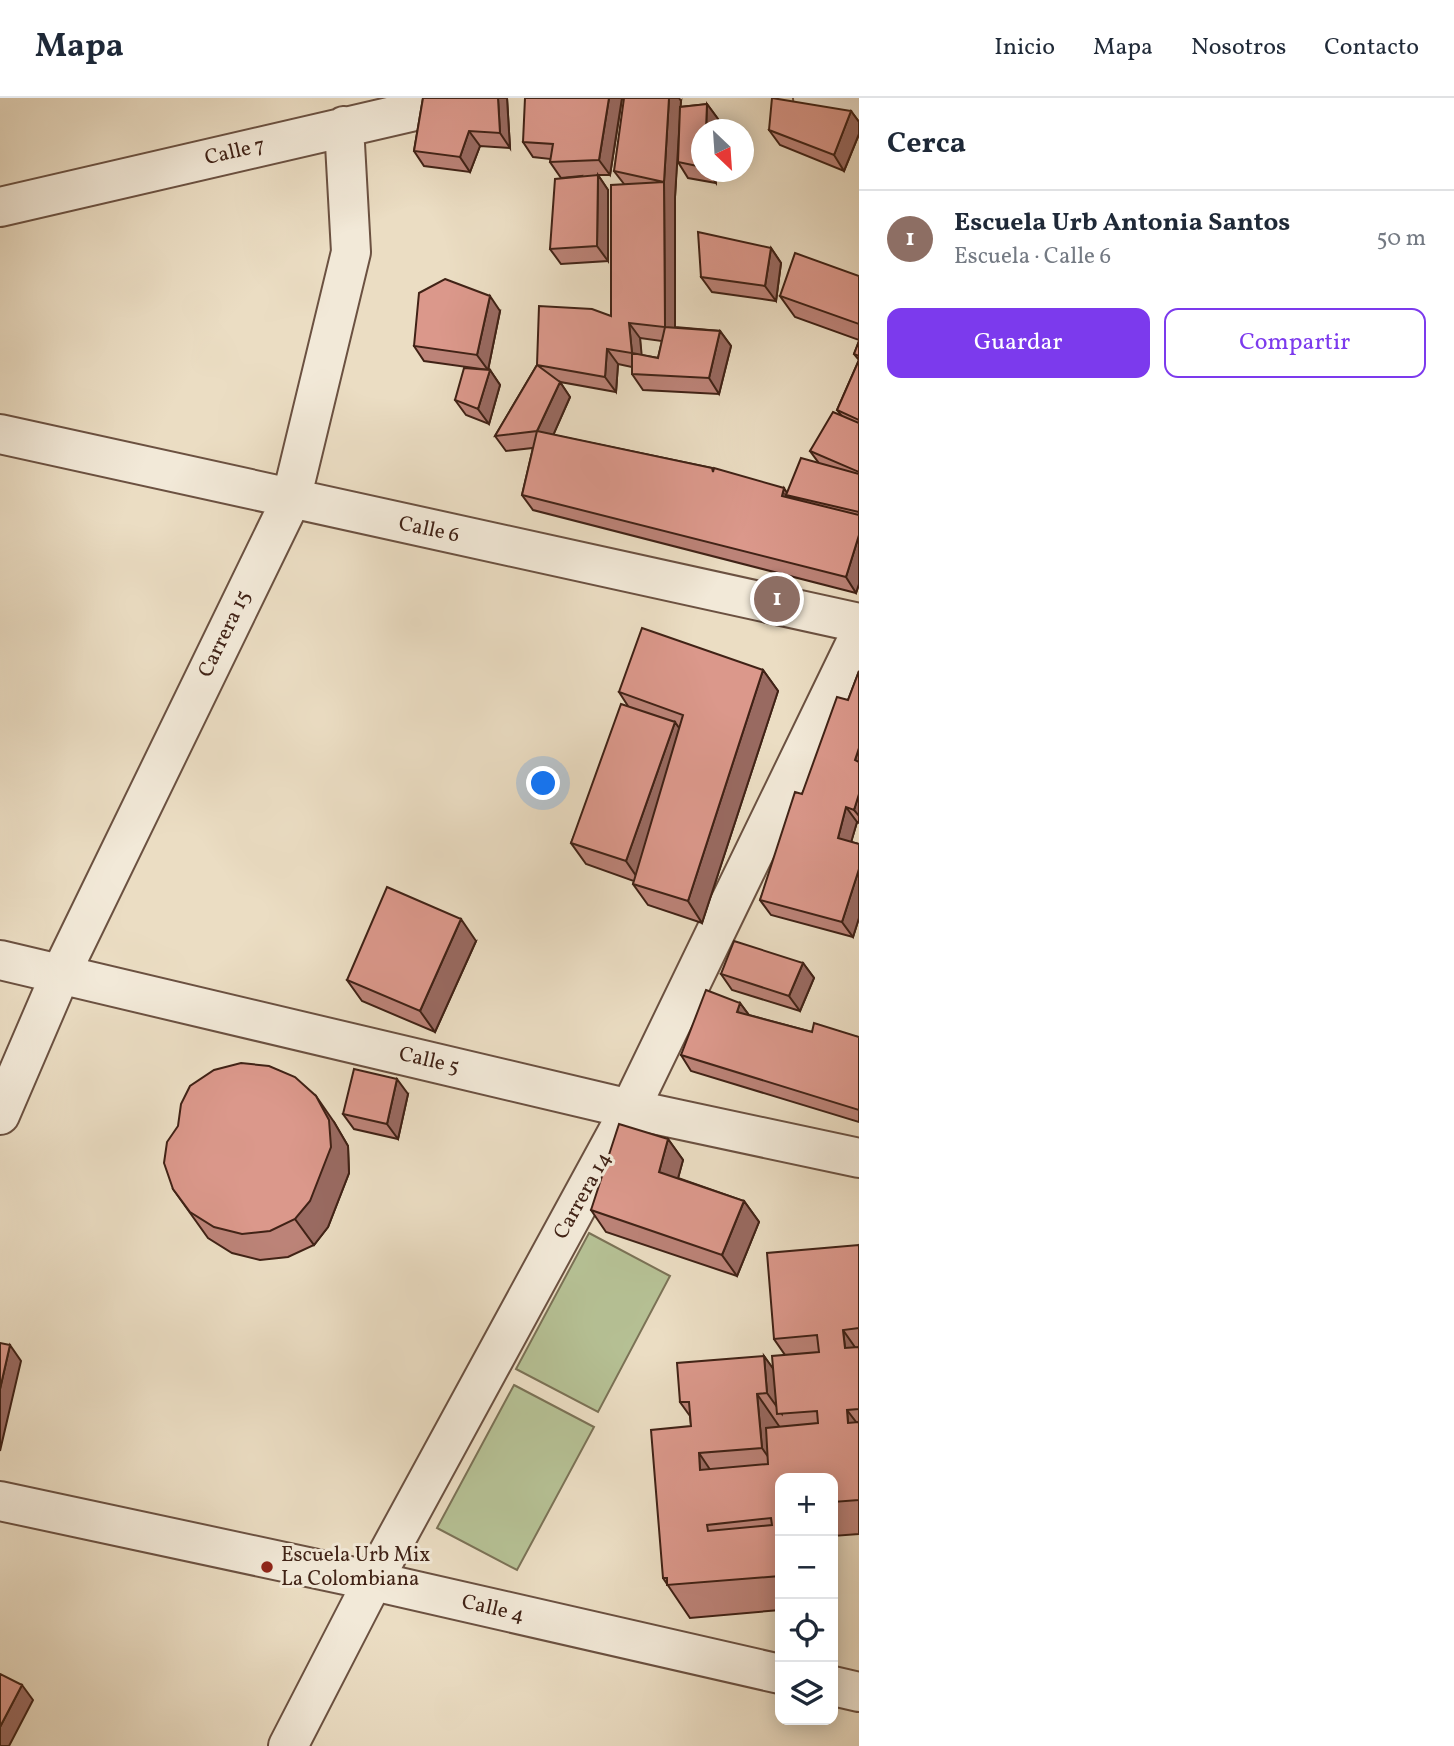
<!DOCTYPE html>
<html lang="es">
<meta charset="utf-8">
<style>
body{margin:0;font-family:Vollkorn,serif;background:#f2f2f3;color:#1f2937}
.controls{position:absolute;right:21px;bottom:21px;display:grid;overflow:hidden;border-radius:14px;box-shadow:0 4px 18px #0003}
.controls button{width:63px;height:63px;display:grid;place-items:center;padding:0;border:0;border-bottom:2px solid #e0e1e3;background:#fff;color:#1f2937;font:35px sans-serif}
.compass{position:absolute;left:691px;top:21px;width:63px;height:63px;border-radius:50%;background:#fff;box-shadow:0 4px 18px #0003;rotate:155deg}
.you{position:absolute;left:544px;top:686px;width:24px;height:24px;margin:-18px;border:5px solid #fff;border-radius:50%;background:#1a73e8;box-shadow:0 0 0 10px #1a73e833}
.badge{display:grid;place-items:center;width:46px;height:46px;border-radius:50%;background:#7c3aed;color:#fff;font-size:23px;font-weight:700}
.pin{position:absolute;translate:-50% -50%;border:4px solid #fff;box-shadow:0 2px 7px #0006}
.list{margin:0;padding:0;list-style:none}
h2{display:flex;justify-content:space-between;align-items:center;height:91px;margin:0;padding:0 28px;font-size:30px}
h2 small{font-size:23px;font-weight:400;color:#747a83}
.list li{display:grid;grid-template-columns:46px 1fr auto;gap:21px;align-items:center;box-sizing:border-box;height:98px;padding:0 28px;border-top:2px solid #e0e1e3}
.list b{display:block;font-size:26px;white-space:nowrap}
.list p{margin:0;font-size:23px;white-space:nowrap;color:#747a83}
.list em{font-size:23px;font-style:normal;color:#747a83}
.actions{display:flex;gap:14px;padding:21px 28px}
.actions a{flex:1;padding:16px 0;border:2px solid #7c3aed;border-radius:14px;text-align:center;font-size:24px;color:#7c3aed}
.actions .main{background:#7c3aed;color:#fff}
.icon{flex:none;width:38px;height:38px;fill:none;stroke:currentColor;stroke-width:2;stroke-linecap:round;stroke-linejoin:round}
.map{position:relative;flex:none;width:859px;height:1648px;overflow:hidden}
header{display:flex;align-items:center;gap:42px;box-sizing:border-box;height:98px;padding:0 35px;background:#fff;border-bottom:2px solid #e0e1e3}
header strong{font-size:33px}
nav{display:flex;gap:38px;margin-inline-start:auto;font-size:24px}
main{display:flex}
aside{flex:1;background:#fff}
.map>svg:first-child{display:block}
.green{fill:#b6c195;stroke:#7b7256;stroke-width:2}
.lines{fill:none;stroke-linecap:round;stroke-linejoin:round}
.minor-casing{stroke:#6b5141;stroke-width:42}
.minor{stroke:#f2e9d8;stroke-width:38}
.wall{fill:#bc8378;stroke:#402216;stroke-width:2;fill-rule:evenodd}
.shaded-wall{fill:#996a61;stroke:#402216;stroke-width:2}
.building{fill:#db988b;stroke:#402216;stroke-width:2;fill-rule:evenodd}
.poi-dot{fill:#8f2418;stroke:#f2e9d8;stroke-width:2.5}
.labels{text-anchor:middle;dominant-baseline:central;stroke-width:6;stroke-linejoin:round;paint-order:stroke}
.street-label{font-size:21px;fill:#402216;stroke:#f2e9d8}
.poi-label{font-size:21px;fill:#402216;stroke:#f2e9d8;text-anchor:start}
</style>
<header>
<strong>Mapa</strong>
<nav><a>Inicio</a><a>Mapa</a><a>Nosotros</a><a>Contacto</a></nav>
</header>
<main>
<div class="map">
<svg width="859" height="1648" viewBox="0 0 859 1648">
<rect width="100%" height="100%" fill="#ebddc3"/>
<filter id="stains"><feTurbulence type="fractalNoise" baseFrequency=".00286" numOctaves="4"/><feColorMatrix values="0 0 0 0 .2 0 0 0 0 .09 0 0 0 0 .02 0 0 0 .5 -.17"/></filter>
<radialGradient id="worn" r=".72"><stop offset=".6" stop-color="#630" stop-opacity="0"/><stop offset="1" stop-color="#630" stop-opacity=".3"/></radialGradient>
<!-- green -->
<path class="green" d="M 589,1135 L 670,1178 L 598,1314 L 516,1271 Z
M 514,1287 L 594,1329 L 517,1472 L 437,1430 Z"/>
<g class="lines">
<!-- minor casing -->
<g class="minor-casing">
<path id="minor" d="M 813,0 L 859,8
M 0,109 L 471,0
M 0,336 L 859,525
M 0,862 L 630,1011 L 859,1060
M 0,1017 L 61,875 L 291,402 L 351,154 L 344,28
M 0,1403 L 373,1483 L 780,1576
M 833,1588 L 859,1594
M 288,1648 L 373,1483 L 630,1011 L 859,538"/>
</g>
<!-- minor -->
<use href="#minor" class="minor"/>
</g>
<!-- wall -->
<path class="wall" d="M 423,0 L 507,0 L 510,50 L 480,48 L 470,74 L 424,68 L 414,53 Z
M 622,0 L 610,77 L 598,77 L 608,92 L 608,163 L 561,166 L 550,151 L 582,78 L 561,80 L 550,64 L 551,61 L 533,59 L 523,44 Z
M 681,3 L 680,9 L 707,6 L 718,21 L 702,32 L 702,74 L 716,74 L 716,85 L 688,80 L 678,64 L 679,25 L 675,99 L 675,229 L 720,233 L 731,248 L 719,296 L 643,292 L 632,276 L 632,269 L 618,266 L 616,294 L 560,284 L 570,299 L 553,337 L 712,370 L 713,371 L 787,395 L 818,364 L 810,353 L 841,317 L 837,312 L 859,262 L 854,256 L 859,243 L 859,486 L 856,495 L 533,412 L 522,397 L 533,350 L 506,353 L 495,338 L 537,267 L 611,218 L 624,86 L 614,73 ZM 640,240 L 662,243 L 658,260 L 641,257 Z
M 851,13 L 859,24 L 859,36 L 844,73 L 780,47 L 769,32 Z
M 771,150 L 781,165 L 776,203 L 712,194 L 701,179 Z
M 859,178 L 859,242 L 795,219 L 780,198 Z
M 500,213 L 488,272 L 424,263 L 414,248 Z
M 490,272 L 500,287 L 489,326 L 466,317 L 455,302 Z
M 763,572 L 778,593 L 702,825 L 648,807 L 633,786 L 634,783 L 586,766 L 571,745 L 628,608 L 619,594 Z
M 859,573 L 859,725 L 857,724 L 851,744 L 859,746 L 859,820 L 853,839 L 771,817 L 760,802 L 802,696 L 848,602 Z
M 476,843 L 435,934 L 362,903 L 347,882 Z
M 803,865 L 814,880 L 800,913 L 732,892 L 721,876 Z
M 740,905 L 749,917 L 812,934 L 859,939 L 859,1024 L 691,973 L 681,957 Z
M 408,996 L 398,1041 L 354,1031 L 343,1016 Z
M 334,1024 L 348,1048 L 349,1075 L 328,1129 L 314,1147 L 288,1159 L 260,1162 L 232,1155 L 208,1140 L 173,1091 Z
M 668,1041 L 683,1062 L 678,1080 L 744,1103 L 759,1124 L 737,1178 L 606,1134 L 591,1112 Z
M 859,1147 L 859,1436 L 833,1438 L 833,1380 L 780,1380 L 780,1512 L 690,1520 L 663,1480 L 691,1328 L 690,1318 L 680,1304 L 764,1258 L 773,1271 L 785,1257 L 774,1241 Z"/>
<!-- shaded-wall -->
<path class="shaded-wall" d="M 498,0 L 507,0 L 510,50 L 500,35 Z
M 609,0 L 622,0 L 610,77 L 599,62 Z
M 669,0 L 679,0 L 681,3 L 675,99 L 675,244 L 665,229 L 664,84 Z
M 707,6 L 718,21 L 718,32 L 706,32 Z
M 851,13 L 859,24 L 859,36 L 844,73 L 834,57 Z
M 469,33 L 480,48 L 470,74 L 460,59 Z
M 708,74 L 716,74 L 716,85 Z
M 598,77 L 608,92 L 608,163 L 597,148 Z
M 771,150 L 781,165 L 776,203 L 765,188 Z
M 490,198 L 500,213 L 488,272 L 477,257 Z
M 629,225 L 640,240 L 643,270 L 632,255 Z
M 720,233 L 731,248 L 719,296 L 709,280 Z
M 607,251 L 618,266 L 616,294 L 605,279 Z
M 490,272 L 500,287 L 489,326 L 478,311 Z
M 560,284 L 570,299 L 548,349 L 537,333 Z
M 784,390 L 789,398 L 786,397 L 794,408 L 782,398 Z
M 859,437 L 859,486 L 856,495 L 846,479 Z
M 763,572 L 778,593 L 702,825 L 688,803 Z
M 675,624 L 690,646 L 641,785 L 626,763 Z
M 859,650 L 859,669 L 855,662 Z
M 859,696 L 859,718 L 854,712 Z
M 846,709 L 857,724 L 848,755 L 838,740 Z
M 859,771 L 859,820 L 853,839 L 842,824 Z
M 461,821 L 476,843 L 435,934 L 420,913 Z
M 803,865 L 814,880 L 800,913 L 789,898 Z
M 740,905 L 751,920 L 737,914 Z
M 397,981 L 408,996 L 398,1041 L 387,1026 Z
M 316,998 L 334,1024 L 348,1048 L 349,1075 L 328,1129 L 314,1147 L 295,1121 Z
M 668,1041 L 683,1062 L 674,1095 L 659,1074 Z
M 744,1103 L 759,1124 L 737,1178 L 722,1157 Z
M 843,1232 L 859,1255 L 845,1250 Z
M 10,1247 L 21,1263 L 0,1353 L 0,1291 Z
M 764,1258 L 787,1290 L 782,1316 L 767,1295 Z
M 757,1296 L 779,1328 L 784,1380 L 783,1380 L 762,1350 Z
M 847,1312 L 859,1328 L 848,1325 Z
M 699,1355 L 721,1388 L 700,1372 Z
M 22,1587 L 33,1602 L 9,1648 L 0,1648 L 0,1629 Z"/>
<!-- building -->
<path class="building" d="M 423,0 L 498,0 L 500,35 L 469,33 L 460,59 L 414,53 Z
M 525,0 L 609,0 L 599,62 L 550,64 L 553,46 L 523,44 Z
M 624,0 L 669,0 L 664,84 L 665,229 L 720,233 L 709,280 L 632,276 L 632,255 L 607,251 L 605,279 L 537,267 L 560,284 L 537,333 L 495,338 L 537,267 L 539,208 L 592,211 L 611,218 L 611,87 L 664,84 L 614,73 ZM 629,225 L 665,229 L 658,260 L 632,255 Z
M 772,0 L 851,13 L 834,57 L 769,32 Z
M 707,6 L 706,32 L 702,32 L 702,69 L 678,64 L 680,9 Z
M 598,77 L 597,148 L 550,151 L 555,81 Z
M 698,134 L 771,150 L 765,188 L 701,179 Z
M 795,155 L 859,178 L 859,226 L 780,198 Z
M 445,181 L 490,198 L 477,257 L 414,248 L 419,195 Z
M 859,243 L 859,258 L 854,256 Z
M 859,262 L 859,322 L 837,312 Z
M 464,270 L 490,272 L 478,311 L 455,302 Z
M 833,314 L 859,325 L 859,374 L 810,353 Z
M 537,333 L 712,370 L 713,374 L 714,370 L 784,390 L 782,398 L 859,417 L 859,437 L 846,479 L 522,397 Z
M 801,360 L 859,376 L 859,414 L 786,397 Z
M 642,530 L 763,572 L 688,803 L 633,786 L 683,617 L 619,594 Z
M 859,573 L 859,650 L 855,662 L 859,664 L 859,696 L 854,712 L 846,709 L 838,740 L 859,746 L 859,771 L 842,824 L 760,802 L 795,694 L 802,696 L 837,599 L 848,602 Z
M 621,606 L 675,624 L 626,763 L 571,745 Z
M 387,789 L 461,821 L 420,913 L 347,882 Z
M 734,843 L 803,865 L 789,898 L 721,876 Z
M 706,892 L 740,905 L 737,914 L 812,934 L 814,925 L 859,939 L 859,1012 L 681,957 Z
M 241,965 L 269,968 L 295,979 L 316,998 L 329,1022 L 331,1049 L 310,1103 L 295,1121 L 270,1133 L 242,1136 L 214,1129 L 190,1114 L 173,1091 L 164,1065 L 167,1044 L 178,1028 L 181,1006 L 190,988 L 214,972 Z
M 354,971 L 397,981 L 387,1026 L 343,1016 Z
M 619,1026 L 668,1041 L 659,1074 L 744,1103 L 722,1157 L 591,1112 Z
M 859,1147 L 859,1230 L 843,1232 L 845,1250 L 859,1249 L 859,1311 L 847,1312 L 848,1325 L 859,1324 L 859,1402 L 833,1404 L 833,1380 L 780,1380 L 780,1478 L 667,1487 L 667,1480 L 663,1480 L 651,1332 L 691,1328 L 689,1304 L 680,1304 L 677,1265 L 764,1258 L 767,1295 L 757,1296 L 762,1350 L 699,1355 L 700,1372 L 768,1366 L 766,1330 L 818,1325 L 817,1313 L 777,1316 L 772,1258 L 819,1254 L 817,1237 L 774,1241 L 767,1155 ZM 771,1420 L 772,1427 L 708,1433 L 707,1427 Z
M 0,1245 L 10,1247 L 0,1291 Z
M 0,1576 L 22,1587 L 0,1629 Z"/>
<!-- markers -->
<circle class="poi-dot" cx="267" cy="1469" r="7"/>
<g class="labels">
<!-- street labels -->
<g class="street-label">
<text transform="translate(235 54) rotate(-13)">Calle 7</text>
<text transform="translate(429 432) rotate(12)">Calle 6</text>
<text transform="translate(225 536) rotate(-64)">Carrera 15</text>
<text transform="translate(429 963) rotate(13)">Calle 5</text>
<text transform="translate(583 1098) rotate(-61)">Carrera 14</text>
<text transform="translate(493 1511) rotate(13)">Calle 4</text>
</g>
<!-- poi labels -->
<g class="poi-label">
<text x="281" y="1457">Escuela Urb Mix<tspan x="281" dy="24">La Colombiana</tspan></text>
</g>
</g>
<rect width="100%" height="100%" filter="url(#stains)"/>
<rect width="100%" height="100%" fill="url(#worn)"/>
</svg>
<div class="controls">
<button>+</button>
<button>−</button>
<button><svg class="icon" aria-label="locate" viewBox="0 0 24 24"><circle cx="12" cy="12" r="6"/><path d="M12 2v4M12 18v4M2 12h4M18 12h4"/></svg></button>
<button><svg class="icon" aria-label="layers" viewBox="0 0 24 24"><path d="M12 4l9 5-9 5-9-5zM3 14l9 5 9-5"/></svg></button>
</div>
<svg class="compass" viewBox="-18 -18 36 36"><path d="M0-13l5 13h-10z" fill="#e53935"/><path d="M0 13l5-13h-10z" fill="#747a83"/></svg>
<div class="you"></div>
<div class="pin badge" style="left:777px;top:501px;background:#8d6e63">1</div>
</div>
<aside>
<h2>Cerca<small></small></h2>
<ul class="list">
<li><span class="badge" style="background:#8d6e63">1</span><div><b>Escuela Urb Antonia Santos</b><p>Escuela · Calle 6</p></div><em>50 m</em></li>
</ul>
<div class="actions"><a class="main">Guardar</a><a>Compartir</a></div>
</aside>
</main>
